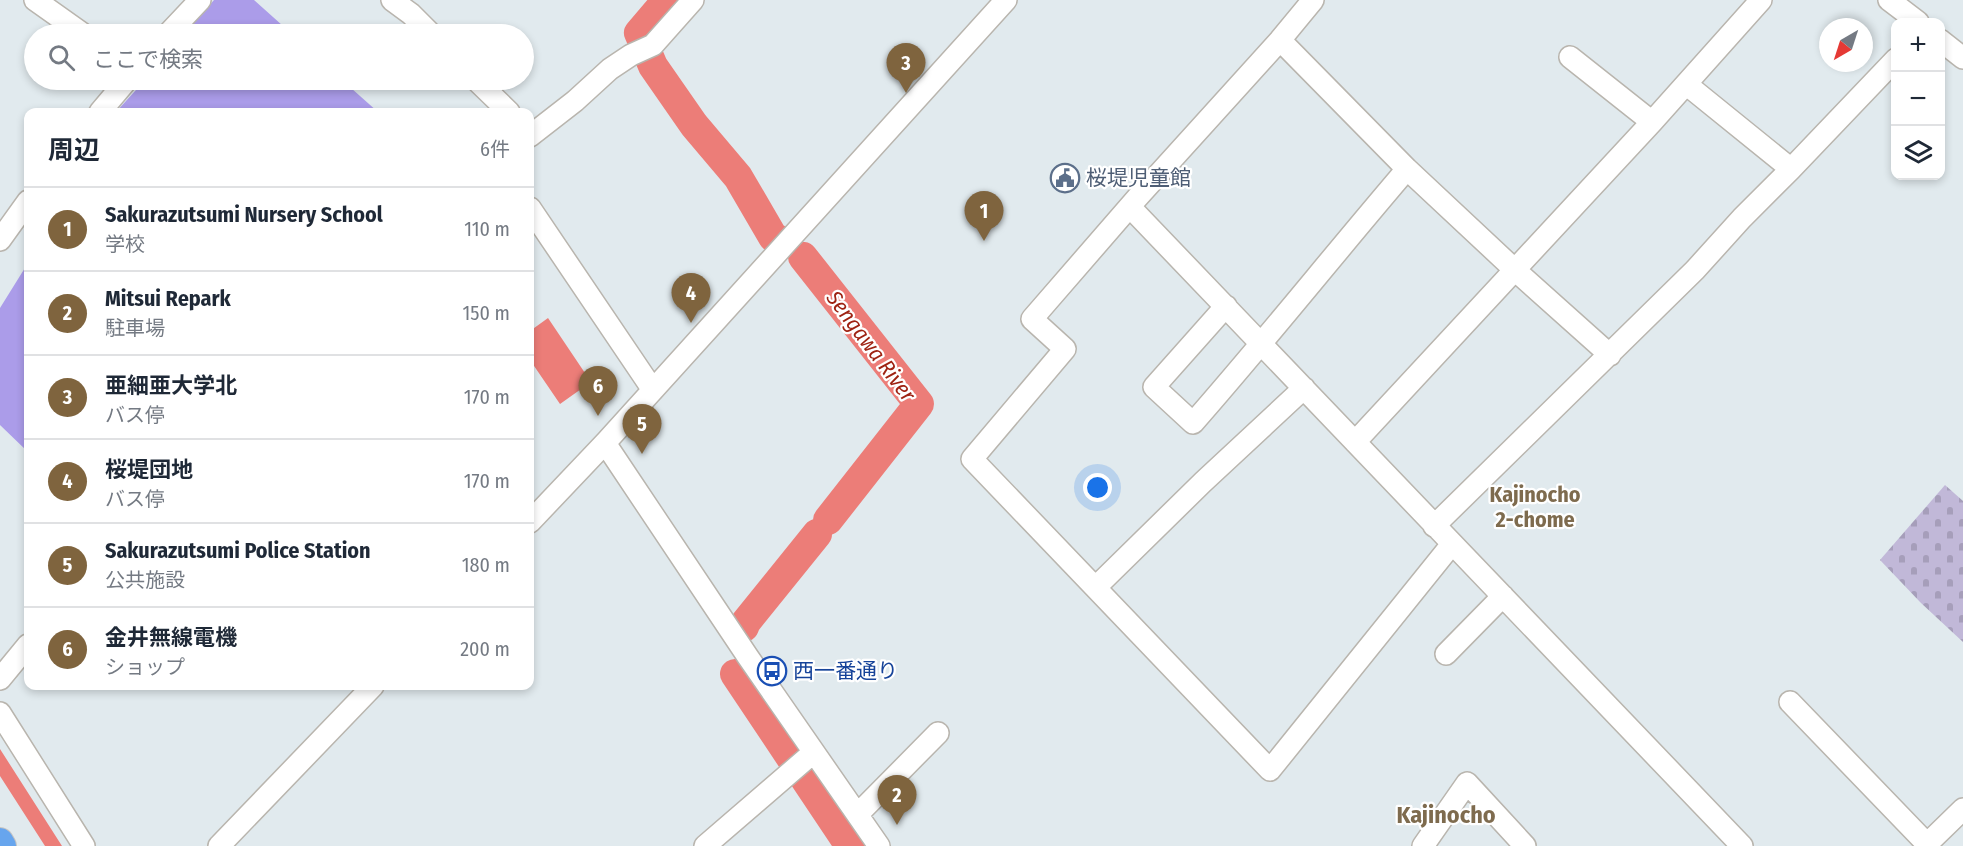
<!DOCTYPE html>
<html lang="ja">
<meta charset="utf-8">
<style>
body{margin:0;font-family:"Fira Sans Condensed","Noto Sans JP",sans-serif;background:#f2f2f3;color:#1f2937}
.controls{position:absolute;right:18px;top:18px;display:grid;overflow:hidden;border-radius:12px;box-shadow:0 3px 9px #0003}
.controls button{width:54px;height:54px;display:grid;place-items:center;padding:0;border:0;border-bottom:2px solid #e0e1e3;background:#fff;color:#1f2937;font:30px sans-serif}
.compass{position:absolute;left:1819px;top:18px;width:54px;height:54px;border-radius:50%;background:#fff;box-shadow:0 3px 9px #0003;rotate:219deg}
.you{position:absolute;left:1098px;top:488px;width:21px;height:21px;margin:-15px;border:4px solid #fff;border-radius:50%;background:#1a73e8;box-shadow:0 0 0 9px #1a73e833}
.badge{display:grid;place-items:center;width:39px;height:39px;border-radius:50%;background:#7f643e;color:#fff;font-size:20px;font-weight:700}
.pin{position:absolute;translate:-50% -50px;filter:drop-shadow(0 2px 3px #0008)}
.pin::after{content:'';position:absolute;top:32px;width:21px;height:18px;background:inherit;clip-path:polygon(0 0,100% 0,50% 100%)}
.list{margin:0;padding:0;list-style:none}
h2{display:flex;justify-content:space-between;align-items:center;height:78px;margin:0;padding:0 24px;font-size:26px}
h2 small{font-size:20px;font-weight:400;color:#747a83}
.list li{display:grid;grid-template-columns:39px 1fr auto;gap:18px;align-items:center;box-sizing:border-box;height:84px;padding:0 24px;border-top:2px solid #e0e1e3}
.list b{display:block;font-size:22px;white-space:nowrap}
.list p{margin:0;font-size:20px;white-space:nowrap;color:#747a83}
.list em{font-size:20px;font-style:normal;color:#747a83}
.icon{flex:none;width:33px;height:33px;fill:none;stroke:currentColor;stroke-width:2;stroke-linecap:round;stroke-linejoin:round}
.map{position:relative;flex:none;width:1963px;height:846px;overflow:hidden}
.search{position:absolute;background:#fff;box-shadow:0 3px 9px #0003;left:24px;top:24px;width:510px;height:66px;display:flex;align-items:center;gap:15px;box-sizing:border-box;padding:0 21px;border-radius:33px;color:#747a83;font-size:22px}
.panel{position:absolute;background:#fff;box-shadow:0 3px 9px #0003;left:24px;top:108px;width:510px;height:582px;border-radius:12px}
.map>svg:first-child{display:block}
.cemetery{fill:url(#cemetery-stones)}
.pitch{fill:#ab9ce9}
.water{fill:#ec7d78}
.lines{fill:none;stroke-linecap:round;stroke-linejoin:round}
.river{stroke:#ec7d78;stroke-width:30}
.minor-casing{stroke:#b9b5ae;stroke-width:24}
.major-casing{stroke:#c4c4c4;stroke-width:28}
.minor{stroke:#fff;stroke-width:21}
.major{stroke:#67a5ed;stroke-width:26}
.labels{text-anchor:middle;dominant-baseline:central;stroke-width:4.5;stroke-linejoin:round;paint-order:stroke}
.service-label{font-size:21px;fill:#4e5e75;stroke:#fff;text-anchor:start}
.transit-label{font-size:21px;fill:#164399;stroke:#fff;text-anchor:start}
.water-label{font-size:22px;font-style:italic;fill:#9e2212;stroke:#fff}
.neighbourhood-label{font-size:22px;font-weight:bold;fill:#7e6b4e;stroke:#fff}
.quarter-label{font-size:24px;font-weight:bold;fill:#7e6b4e;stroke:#fff}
</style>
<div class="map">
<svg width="1963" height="846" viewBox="0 0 1963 846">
<defs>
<pattern id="cemetery-stones" width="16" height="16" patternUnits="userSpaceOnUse" patternTransform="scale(1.5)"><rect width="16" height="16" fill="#c1b8d8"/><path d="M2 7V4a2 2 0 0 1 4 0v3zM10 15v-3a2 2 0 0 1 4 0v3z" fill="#a69eba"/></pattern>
</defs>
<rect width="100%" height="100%" fill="#e1eaee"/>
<!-- cemetery -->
<path class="cemetery" d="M 1945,485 L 1963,501 L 1963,642 L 1921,603 L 1880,560 Z"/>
<!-- pitch -->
<path class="pitch" d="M 214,0 L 254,0 L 292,34 L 184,34 Z
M 145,80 L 342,80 L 378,112 L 116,112 Z
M 28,263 L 28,452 L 0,425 L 0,308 Z"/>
<!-- water -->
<path class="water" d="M 548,318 L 591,382 L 560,404 L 530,360 L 530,331 Z
M 0,749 L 62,846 L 45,846 L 0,776 Z"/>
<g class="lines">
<!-- river -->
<path class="river" d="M 667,0 L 639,33 L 653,66 L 694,125 L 738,177 L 773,237 L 777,239
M 803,257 L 919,404 L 828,520
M 744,627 L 746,622 L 817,534
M 735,674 L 850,846"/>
<!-- minor casing -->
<g class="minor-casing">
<path id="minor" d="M 35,0 L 83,34
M 392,0 L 411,14 L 431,34
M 1313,0 L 1280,40 L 1137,198 L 1032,319 L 1065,349 L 972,459 L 1270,770 L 1452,544
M 1889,0 L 1918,22
M 168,34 L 200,0
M 1280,40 L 1407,169 L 1515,270 L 1610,355
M 1940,40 L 1963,58
M 1570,57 L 1652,122
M 476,80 L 509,112
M 1686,84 L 1791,169
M 100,112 L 127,80
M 530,136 L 575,101 L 610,69 L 631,55 L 653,45 L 693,0
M 1130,207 L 1742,846
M 530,208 L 653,390
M 0,240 L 28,201
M 1226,306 L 1154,387 L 1193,423 C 1266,340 1335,253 1407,169
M 1355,442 L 1652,122 L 1761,0
M 605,443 L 748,657 L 879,846
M 530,522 L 605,443 L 1006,0
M 1434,526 L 1695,270 L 1742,218 L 1791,169 L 1896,59
M 1096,587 L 1203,482 L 1304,388
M 1446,654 L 1503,596
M 0,679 L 28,645
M 1790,702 L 1927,844
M 0,713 L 84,846
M 858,814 L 938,733
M 219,846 L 373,686
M 705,846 L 814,752
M 1423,846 L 1467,783 L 1525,846
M 1925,846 L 1963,809"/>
</g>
<!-- major casing -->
<g class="major-casing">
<path id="major" d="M 0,841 L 3,846"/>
</g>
<!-- minor -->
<use href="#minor" class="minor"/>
<!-- major -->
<use href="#major" class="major"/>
</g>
<!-- icons -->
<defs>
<g id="civic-ring" transform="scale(1.5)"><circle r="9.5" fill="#fff" stroke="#5c6f8a" stroke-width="1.5"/><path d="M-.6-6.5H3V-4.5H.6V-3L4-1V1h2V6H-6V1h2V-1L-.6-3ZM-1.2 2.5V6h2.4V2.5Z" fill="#5c6f8a"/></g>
<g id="bus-ring" transform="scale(1.5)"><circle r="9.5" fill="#fff" stroke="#1a4fb4" stroke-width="1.5"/><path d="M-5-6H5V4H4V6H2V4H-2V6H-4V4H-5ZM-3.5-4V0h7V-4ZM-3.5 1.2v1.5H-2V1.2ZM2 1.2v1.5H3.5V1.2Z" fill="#1a4fb4"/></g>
</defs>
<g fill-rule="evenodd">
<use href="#civic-ring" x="1065" y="178"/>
<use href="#bus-ring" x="772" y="671"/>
</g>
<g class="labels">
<!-- service labels -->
<g class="service-label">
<text x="1086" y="178">桜堤児童館</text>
</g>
<!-- transit labels -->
<g class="transit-label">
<text x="793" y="671">西一番通り</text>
</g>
<!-- water labels -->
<g class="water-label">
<text transform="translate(871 346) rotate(53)">Sengawa River</text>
</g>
<!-- neighbourhood labels -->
<g class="neighbourhood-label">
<text x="1535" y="494">Kajinocho<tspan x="1535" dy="25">2-chome</tspan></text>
</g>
<!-- quarter labels -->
<g class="quarter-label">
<text x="1446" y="815">Kajinocho</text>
</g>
</g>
</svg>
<div class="controls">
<button>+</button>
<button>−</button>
<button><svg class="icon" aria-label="layers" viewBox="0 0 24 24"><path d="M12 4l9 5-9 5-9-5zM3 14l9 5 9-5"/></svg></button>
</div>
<svg class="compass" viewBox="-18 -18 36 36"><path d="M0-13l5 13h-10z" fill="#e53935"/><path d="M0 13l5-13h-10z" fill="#747a83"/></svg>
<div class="you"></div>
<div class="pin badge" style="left:984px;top:241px">1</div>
<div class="pin badge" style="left:897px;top:825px">2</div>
<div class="pin badge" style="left:906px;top:93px">3</div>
<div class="pin badge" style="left:691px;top:323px">4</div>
<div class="pin badge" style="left:642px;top:454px">5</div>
<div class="pin badge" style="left:598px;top:416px">6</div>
<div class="search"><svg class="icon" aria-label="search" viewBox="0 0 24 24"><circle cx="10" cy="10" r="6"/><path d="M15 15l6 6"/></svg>ここで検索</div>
<section class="panel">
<h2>周辺<small>6件</small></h2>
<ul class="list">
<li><span class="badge">1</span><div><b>Sakurazutsumi Nursery School</b><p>学校</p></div><em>110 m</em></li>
<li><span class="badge">2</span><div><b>Mitsui Repark</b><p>駐車場</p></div><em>150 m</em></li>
<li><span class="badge">3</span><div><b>亜細亜大学北</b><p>バス停</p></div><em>170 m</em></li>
<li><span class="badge">4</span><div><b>桜堤団地</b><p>バス停</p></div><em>170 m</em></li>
<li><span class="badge">5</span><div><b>Sakurazutsumi Police Station</b><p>公共施設</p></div><em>180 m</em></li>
<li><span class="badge">6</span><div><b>金井無線電機</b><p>ショップ</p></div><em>200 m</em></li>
</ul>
</section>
</div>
